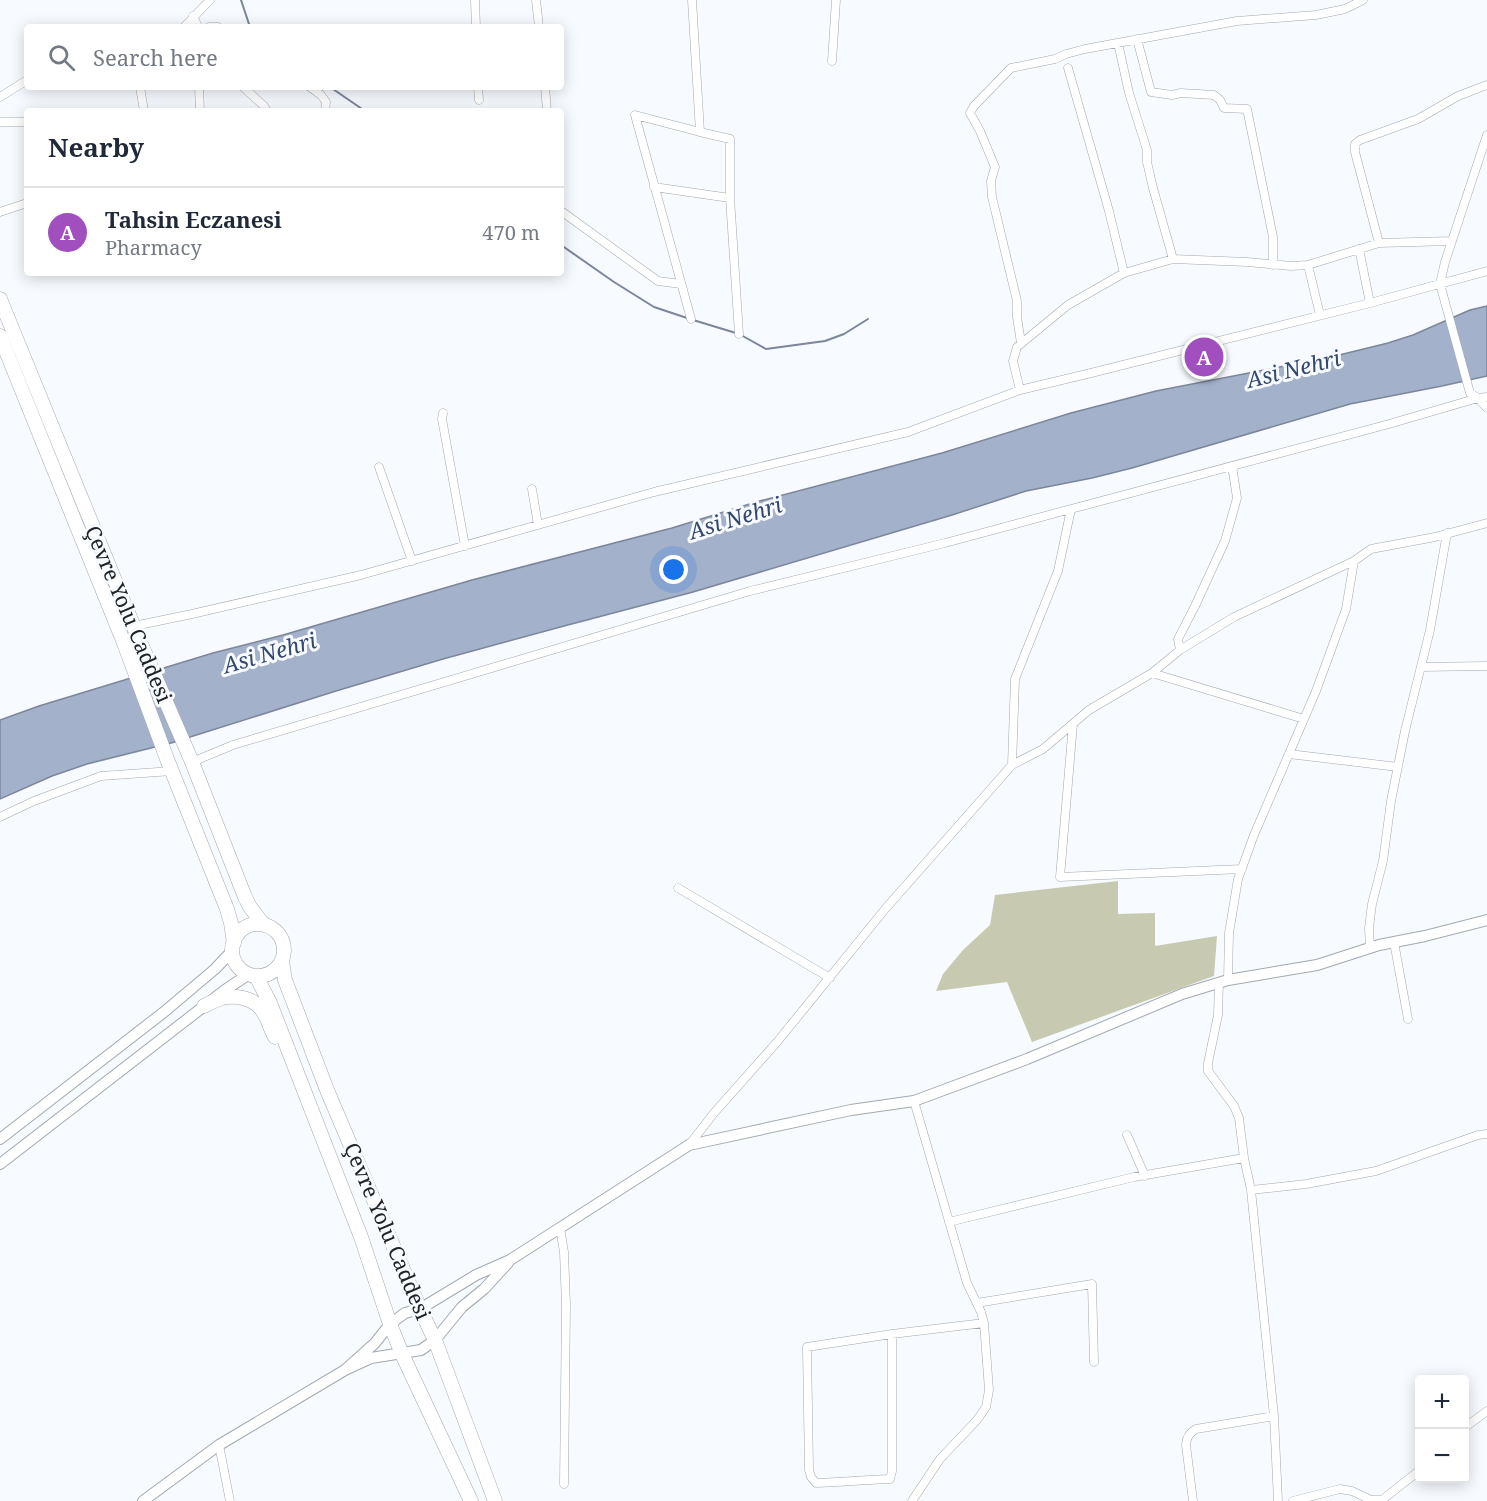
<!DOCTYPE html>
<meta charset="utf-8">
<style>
body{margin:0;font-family:"Noto Serif",serif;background:#f2f2f3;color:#1f2937}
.controls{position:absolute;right:18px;bottom:18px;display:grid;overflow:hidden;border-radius:6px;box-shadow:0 3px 15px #0003}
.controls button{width:54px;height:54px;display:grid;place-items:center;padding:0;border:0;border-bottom:2px solid #e0e1e3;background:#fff;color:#1f2937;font:30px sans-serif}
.you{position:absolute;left:674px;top:570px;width:21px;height:21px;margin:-15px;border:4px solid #fff;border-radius:50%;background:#1a73e8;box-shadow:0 0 0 9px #1a73e833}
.badge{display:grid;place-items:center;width:39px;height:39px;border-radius:50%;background:#a14fbf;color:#fff;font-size:20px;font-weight:700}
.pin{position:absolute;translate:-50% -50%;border:3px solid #fff;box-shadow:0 2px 6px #0006}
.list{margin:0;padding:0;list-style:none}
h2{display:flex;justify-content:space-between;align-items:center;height:78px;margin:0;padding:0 24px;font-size:26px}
h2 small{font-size:20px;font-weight:400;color:#747a83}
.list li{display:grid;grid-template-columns:39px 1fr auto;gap:18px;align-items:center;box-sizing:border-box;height:90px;padding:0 24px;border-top:2px solid #e0e1e3}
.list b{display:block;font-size:22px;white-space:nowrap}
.list p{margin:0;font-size:20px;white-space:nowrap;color:#747a83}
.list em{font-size:20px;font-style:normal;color:#747a83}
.icon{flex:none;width:33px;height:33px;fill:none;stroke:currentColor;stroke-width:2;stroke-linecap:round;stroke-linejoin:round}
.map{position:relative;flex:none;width:1487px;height:1501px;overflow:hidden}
.search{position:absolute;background:#fff;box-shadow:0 3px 15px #0003;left:24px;top:24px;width:540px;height:66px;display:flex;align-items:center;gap:15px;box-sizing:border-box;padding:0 21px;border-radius:6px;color:#747a83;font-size:22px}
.panel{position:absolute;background:#fff;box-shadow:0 3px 15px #0003;left:24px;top:108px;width:540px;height:168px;border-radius:6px}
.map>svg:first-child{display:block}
.green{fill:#c8c9b1}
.water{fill:#a3b1cb;stroke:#7c869a;stroke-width:1.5}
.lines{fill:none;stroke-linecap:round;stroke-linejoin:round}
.stream{stroke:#7c869a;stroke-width:2}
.street-casing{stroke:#a0a9b2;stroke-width:9}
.secondary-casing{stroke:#a0a9b2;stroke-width:12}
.highway-casing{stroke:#a0a9b2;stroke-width:15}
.street{stroke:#fff;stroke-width:8}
.secondary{stroke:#fff;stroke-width:10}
.highway{stroke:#fff;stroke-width:14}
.labels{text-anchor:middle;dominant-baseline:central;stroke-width:6;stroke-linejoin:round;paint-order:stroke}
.street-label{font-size:21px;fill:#202326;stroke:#f7fafe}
.water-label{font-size:22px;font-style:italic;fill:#33486f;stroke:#f7fafe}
</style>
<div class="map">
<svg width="1487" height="1501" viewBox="0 0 1487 1501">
<rect width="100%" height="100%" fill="#f7fafe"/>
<!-- green -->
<path class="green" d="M 1118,881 L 1118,914 L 1155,913 L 1155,946 L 1217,936 L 1214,976 L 1032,1042 L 1007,982 L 936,991 L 943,974 L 963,950 L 990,925 L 995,895 Z"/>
<!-- water -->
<path class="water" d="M 1487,306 L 1487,376 L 1442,386 L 1350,404 L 1132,468 L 1092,478 L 1026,491 L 952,515 L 693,592 L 564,626 L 443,659 L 336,691 L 171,743 L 87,764 L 52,776 L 0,799 L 0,720 L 39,706 L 213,653 L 283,635 L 472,580 L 672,528 L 756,502 L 942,453 L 1071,413 L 1156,391 L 1331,357 L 1388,343 L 1413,335 L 1470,310 Z"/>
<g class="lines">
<!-- stream -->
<path class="stream" d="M 241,0 L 250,27
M 330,87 L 365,111
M 561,245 L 614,282 L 654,307 L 687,318
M 693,320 L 736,333
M 741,335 L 766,349 L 825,341 L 844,334 L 868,319"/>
<!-- street casing -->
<g class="street-casing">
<path id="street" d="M 475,0 L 476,27
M 536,0 L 539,27
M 193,16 L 198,27
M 184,27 L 210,0
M 209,27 L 218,27
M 1137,39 L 1151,92 L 1172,95 L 1181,93 L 1214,95 L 1220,100 L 1224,108 L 1247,109 L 1273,237 L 1273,265
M 1118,43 L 1129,93 L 1147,150 L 1147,162 L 1153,188 L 1173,259
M 832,61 L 836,0
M 1068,68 L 1109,211 L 1124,273 L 1068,305 L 1017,347 L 1013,361 L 1020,390 L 1087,374 L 1370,303 L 1487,271
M 140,87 L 144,111
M 199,87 L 200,111
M 243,87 L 264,106 L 267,111
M 310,87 L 321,95 L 326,102 L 325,111
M 478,87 L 479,100
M 545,87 L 547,111
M 0,97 L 27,80
M 0,122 L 26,122
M 700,132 L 730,139 L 730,198
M 1487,135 L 1445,262 L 1440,284 L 1470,393 L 1478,398 L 1487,408
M 654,187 L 730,198 L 739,334
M 561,211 L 658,281 L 681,284
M 0,212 L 27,203
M 1379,243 L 1355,152 L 1355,144 L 1360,140 L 1418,119 L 1458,96 L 1487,85
M 1359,249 L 1370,303
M 1308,265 L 1320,315
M 1124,273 L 1173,259 L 1247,262 L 1291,266 L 1308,265 L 1379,243 L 1452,241
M 691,319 L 635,115 L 700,132 L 692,0
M 1021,343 L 1017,317 L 1017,301 L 992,197 L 991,181 L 995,167 L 980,131 L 970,113 L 974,106 L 1011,68 L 1055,59 L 1066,54 L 1085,49 L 1237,21 L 1316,15 L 1345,9 L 1363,0
M 443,413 L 442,419 L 465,546
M 379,467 L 412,561
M 532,489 L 538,525
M 134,626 L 192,614 L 361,575 L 654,492 L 908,432 L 1020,390
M 1180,650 L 1178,639 L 1195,606 L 1225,541 L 1237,498 L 1232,466
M 1421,667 L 1487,666
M 1152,673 L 1304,719
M 1073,724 L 1060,877 L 1242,869
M 1289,754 L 1398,767
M 192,762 L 233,745 L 750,591 L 945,543 L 1071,509
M 1012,765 L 1015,679 L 1058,571 L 1071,509 L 1389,424 L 1478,398 L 1487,397
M 0,817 L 34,801 L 101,776 L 172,771
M 678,888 L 830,978
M 1394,942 L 1408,1019
M 1370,948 L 1369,928 L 1372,904 L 1383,861 L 1391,801 L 1405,731 L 1430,630 L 1447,533
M 1228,980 L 1229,933 L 1238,879 L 1254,835 L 1316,691 L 1346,609 L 1354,561 L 1371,549 L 1435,537 L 1487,523
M 1219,982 L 1218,1015 L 1208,1063 L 1208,1071 L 1234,1106 L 1239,1118 L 1244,1158 L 1251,1190 L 1274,1416 L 1278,1501
M 1127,1135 L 1145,1176
M 689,1145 L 714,1113 L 777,1042 L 886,908 L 1012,765 L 1043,749 L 1089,710 L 1152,673 L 1180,650 L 1234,617 L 1354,561
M 1251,1190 L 1306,1184 L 1376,1171 L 1478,1135 L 1487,1134
M 949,1222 L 1134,1177 L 1244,1158
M 560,1228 L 564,1252 L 566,1305 L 564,1484
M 977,1303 L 1092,1284 L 1094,1362
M 892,1334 L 892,1471 L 890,1479 C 865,1480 841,1482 816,1483 L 811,1477 L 809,1470 L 807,1347 L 892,1334 L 984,1323 L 981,1312 L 967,1283 L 914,1101
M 1464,1428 L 1487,1411
M 219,1445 L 230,1501
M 912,1501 L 940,1459 L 977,1420 L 986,1407 L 989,1390 L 984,1323
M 1193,1501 L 1186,1445 C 1186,1438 1189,1433 1196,1429 L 1274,1416
M 1293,1501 L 1340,1489 L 1352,1491 L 1371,1500 L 1382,1500 L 1420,1470"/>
</g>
<!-- secondary casing -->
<g class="secondary-casing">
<path id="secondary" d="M 0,1139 L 164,1012 L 215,969 L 233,950
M 0,1164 L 225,990 L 249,974
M 345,1370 L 375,1343 L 390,1324 L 405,1313 L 420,1309 L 476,1275 L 510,1260 L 689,1145 L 851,1110 L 914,1101 L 1027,1059 L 1182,994 L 1228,980 L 1317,965 L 1379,945 L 1425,936 L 1487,920
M 143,1501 L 219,1445 L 345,1370 L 371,1358 L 421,1350 L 435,1340 L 462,1307 L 484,1289 L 508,1263"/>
</g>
<!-- highway casing -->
<g class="highway-casing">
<path id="highway" d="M 0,299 L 138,637 L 192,762 L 245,897 L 250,907 L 264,925
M 0,336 L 124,643 L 167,759 L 227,909 L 231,923 L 234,943
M232 950a26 26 0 1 1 52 0a26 26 0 1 1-52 0Z
M 282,961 L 285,980 L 327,1090 L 420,1309 L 435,1340 L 495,1501
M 256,976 L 270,1003 L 361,1237 L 390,1324 L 402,1354 L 471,1501
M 204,1006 C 210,1003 216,1000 222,998 C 236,995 254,998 262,1010 C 268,1018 270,1029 275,1037"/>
</g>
<!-- street -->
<use href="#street" class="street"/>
<!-- secondary -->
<use href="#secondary" class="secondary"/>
<!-- highway -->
<use href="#highway" class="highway"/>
</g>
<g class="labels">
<!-- street labels -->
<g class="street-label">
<text transform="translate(129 614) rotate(67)">Çevre Yolu Caddesi</text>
<text transform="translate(388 1231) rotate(67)">Çevre Yolu Caddesi</text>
</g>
<!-- water labels -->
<g class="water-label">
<text transform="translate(1293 368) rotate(-14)">Asi Nehri</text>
<text transform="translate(735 517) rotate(-17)">Asi Nehri</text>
<text transform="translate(269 652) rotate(-16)">Asi Nehri</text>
</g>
</g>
</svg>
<div class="controls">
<button>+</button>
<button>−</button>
</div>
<div class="you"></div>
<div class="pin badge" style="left:1204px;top:357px">A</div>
<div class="search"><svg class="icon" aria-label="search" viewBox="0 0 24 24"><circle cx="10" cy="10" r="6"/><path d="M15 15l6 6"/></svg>Search here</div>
<section class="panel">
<h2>Nearby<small></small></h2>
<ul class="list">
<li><span class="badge">A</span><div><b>Tahsin Eczanesi</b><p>Pharmacy</p></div><em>470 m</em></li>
</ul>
</section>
</div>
